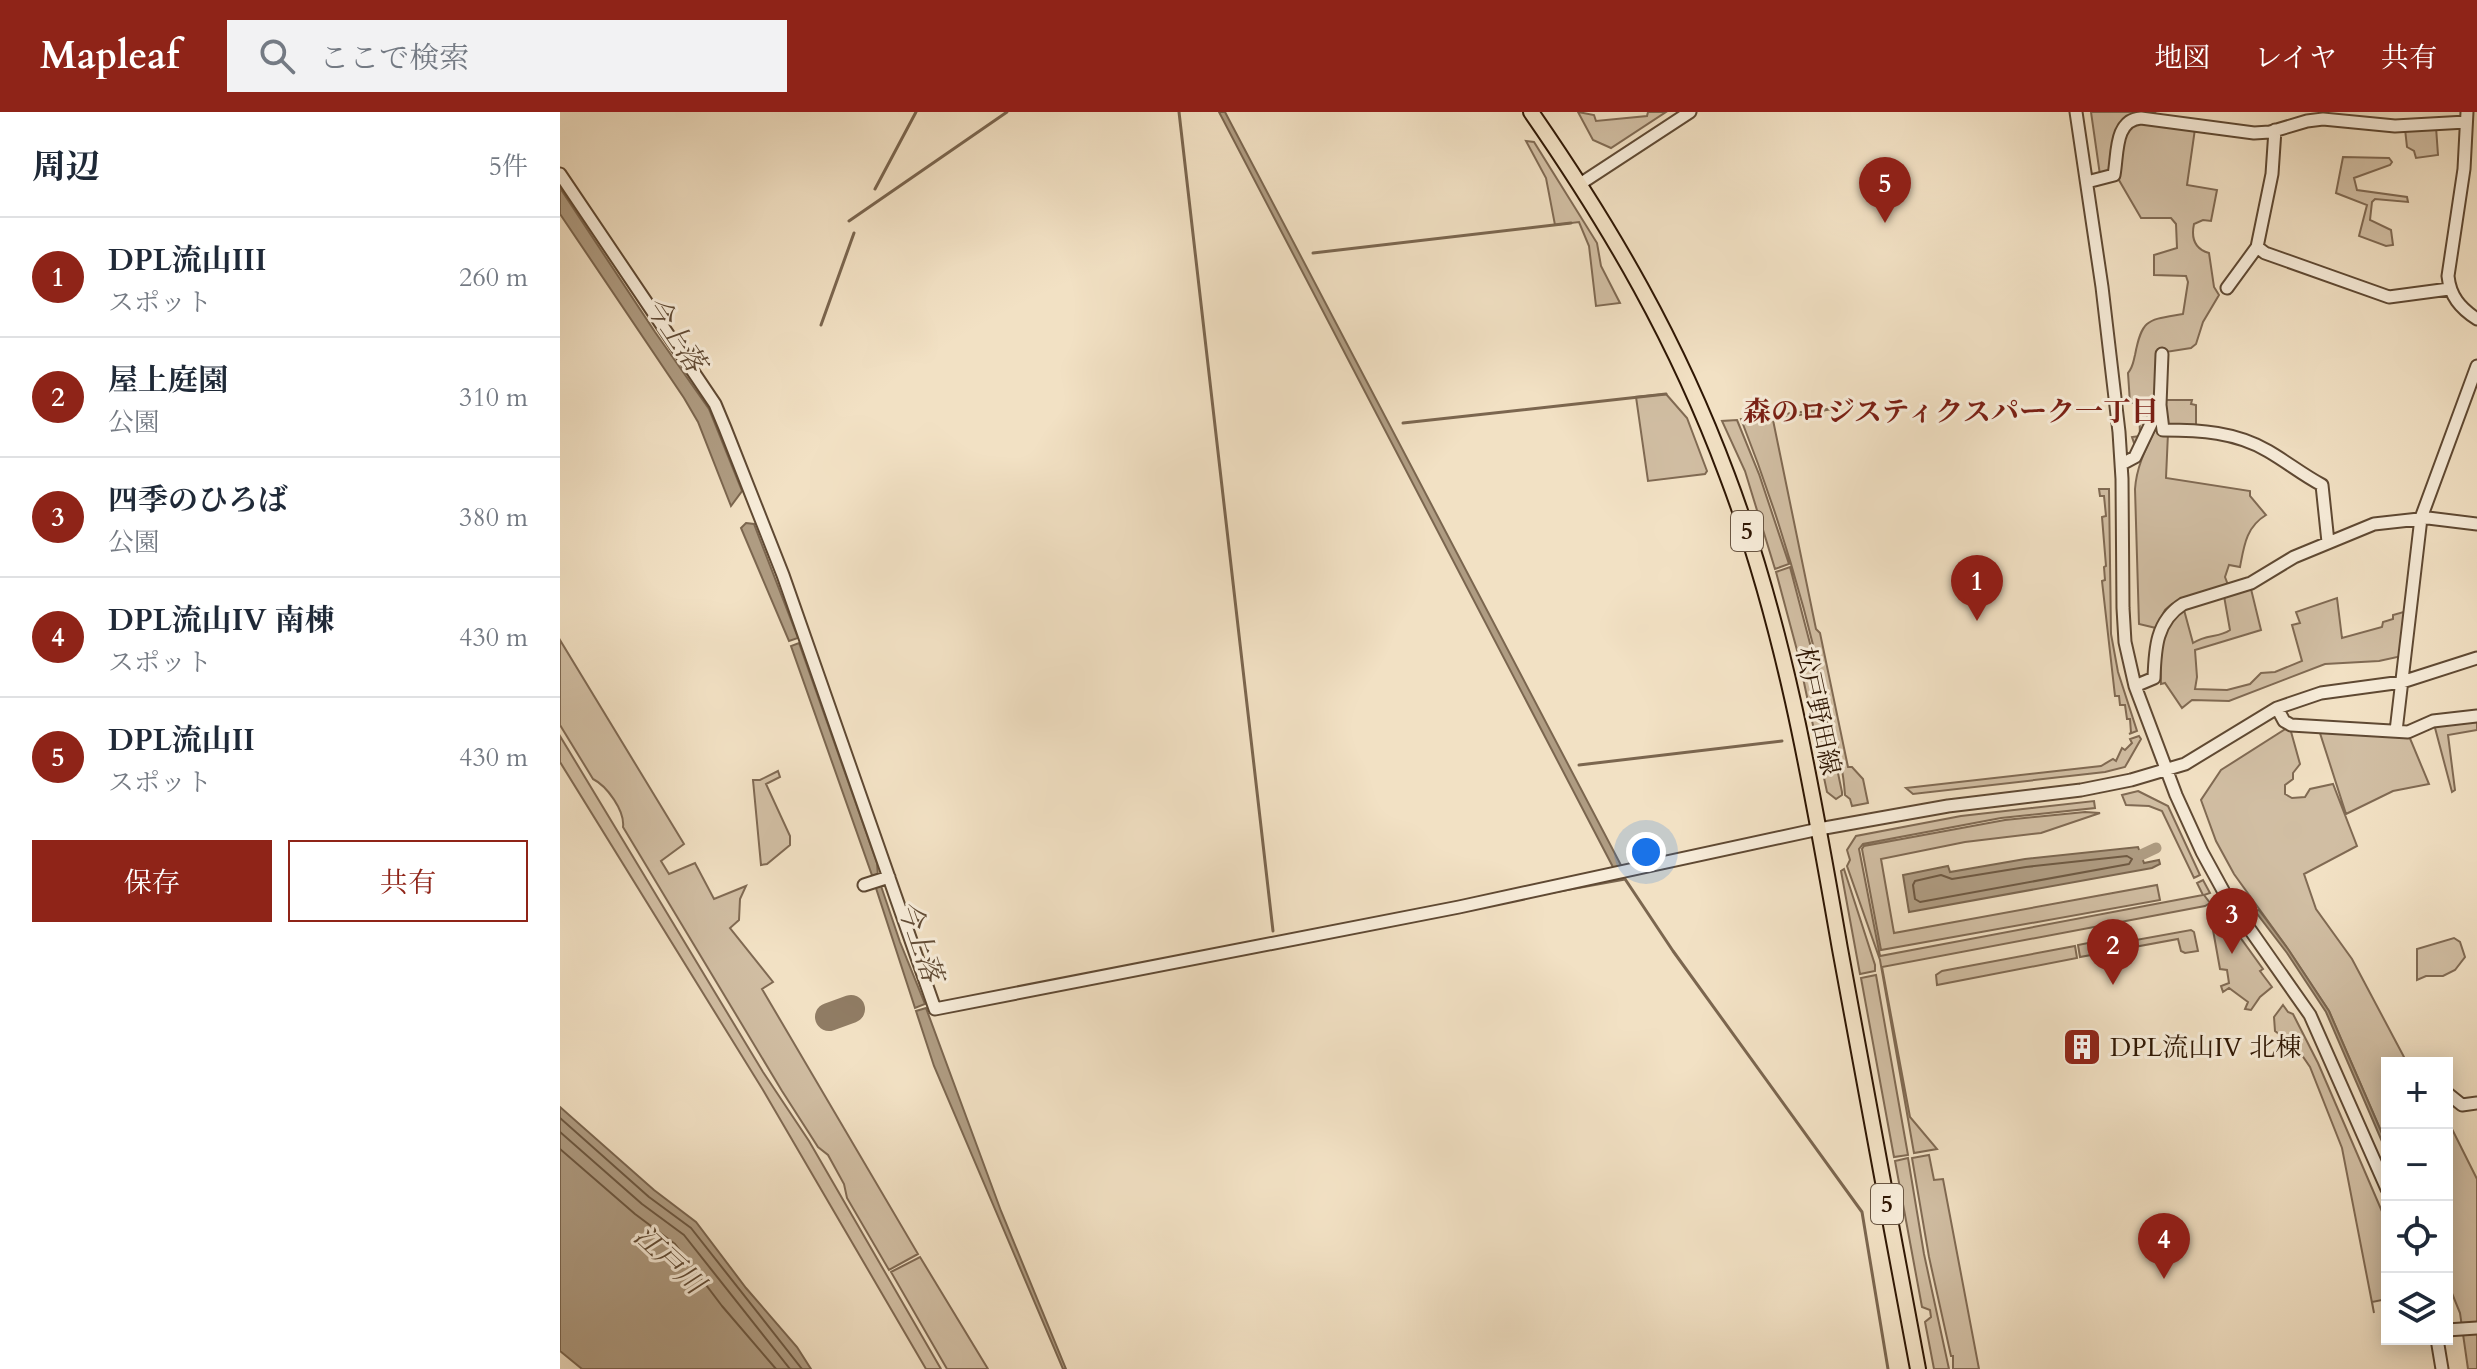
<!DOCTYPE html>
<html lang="ja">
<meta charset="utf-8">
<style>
body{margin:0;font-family:Cardo,"Noto Serif JP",serif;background:#f2f2f3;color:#1f2937}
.controls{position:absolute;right:24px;bottom:24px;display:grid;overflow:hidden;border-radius:0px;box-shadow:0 4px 20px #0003}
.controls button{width:72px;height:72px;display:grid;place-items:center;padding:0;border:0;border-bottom:2px solid #e0e1e3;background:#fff;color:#1f2937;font:40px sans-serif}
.you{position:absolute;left:1086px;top:740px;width:28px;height:28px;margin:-20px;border:6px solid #fff;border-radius:50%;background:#1a73e8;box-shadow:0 0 0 12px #1a73e833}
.badge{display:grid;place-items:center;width:52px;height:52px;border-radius:50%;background:#8f2418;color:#fff;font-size:26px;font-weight:700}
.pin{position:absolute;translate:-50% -66px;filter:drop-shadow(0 2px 4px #0008)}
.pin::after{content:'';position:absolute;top:42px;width:28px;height:24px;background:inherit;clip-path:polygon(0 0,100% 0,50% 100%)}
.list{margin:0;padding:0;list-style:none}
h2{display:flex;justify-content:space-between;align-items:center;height:104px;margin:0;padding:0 32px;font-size:34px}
h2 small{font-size:26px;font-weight:400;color:#747a83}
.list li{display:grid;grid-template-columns:52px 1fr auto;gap:24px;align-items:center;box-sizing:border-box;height:120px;padding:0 32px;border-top:2px solid #e0e1e3}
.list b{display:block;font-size:30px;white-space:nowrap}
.list p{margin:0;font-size:26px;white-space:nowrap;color:#747a83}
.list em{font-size:26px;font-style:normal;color:#747a83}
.actions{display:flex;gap:16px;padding:24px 32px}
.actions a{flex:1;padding:18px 0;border:2px solid #8f2418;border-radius:0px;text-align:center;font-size:28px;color:#8f2418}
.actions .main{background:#8f2418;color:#fff}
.icon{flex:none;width:44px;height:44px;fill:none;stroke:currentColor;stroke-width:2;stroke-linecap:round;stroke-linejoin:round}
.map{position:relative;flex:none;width:1917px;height:1257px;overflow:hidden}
header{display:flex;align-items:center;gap:48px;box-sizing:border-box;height:112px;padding:0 40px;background:#8f2418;color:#fff}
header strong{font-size:38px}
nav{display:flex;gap:44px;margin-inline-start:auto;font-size:28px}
.search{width:560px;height:72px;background:#f2f2f3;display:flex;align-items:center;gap:20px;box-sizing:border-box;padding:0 28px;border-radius:0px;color:#747a83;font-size:30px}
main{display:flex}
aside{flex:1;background:#fff}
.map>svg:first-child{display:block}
.green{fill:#d1bea3;stroke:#806a53;stroke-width:2}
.water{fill:#af9c82;stroke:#7b664f;stroke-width:2}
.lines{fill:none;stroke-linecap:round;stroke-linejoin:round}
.shore{stroke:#6e5942;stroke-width:2}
.stream{stroke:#7b664f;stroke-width:3}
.canal{stroke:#af9c82;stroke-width:11}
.taxiway{stroke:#907c64;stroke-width:28}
.minor-casing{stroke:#5f4933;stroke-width:15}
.major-casing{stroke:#2e1603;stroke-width:18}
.minor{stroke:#f7ecd9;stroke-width:11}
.major{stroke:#f2e1c4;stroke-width:14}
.labels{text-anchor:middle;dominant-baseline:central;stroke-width:6;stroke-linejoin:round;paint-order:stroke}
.shield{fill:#f7ecd9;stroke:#6a5643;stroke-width:2}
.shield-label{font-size:24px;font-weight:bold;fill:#2e1603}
.street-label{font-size:26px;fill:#2e1603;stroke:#f7ecd9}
.poi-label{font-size:26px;fill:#2e1603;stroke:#f7ecd9;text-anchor:start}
.water-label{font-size:28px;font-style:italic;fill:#624c36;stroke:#f7ecd9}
.neighbourhood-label{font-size:28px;font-weight:bold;fill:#7a1f14;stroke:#f7ecd9}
</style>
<header>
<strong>Mapleaf</strong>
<div class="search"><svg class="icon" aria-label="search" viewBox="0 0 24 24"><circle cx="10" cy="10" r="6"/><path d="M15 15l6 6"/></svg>ここで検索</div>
<nav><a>地図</a><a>レイヤ</a><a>共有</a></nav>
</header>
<main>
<aside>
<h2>周辺<small>5件</small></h2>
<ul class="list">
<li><span class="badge">1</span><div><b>DPL流山III</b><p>スポット</p></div><em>260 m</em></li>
<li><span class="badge">2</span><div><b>屋上庭園</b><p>公園</p></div><em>310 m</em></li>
<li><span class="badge">3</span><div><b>四季のひろば</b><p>公園</p></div><em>380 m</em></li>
<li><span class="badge">4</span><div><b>DPL流山IV 南棟</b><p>スポット</p></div><em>430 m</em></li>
<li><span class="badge">5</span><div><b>DPL流山II</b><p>スポット</p></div><em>430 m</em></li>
</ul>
<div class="actions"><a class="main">保存</a><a>共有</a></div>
</aside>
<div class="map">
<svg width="1917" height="1257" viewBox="0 0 1917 1257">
<rect width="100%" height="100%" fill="#f2e1c4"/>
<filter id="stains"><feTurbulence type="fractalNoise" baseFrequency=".0025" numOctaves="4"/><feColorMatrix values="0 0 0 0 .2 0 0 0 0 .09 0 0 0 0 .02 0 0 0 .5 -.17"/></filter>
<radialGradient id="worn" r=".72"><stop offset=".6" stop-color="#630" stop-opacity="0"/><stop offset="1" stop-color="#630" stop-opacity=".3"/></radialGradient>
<!-- green -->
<path class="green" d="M 1018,0 L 1034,3 L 1036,9 L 1087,4 L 1088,0 L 1106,0 L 1051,36 L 1033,28 Z
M 1531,0 L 1595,0 L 1597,5 L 1574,3 L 1552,58 L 1540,63 Z
M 1573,10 L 1635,17 L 1627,73 L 1657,78 L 1651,109 L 1643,108 L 1634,112 C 1631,126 1635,137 1649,141 L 1654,175 L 1659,183 L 1643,210 L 1636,232 L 1631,236 L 1599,241 L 1596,292 L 1578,331 L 1574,331 L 1572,325 L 1580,324 L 1579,291 L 1570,291 L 1568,261 C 1573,255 1573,251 1575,243 C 1582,206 1588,208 1623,202 L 1628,170 L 1626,164 L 1594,163 L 1594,143 L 1617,136 L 1616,112 L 1611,106 L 1581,106 L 1556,63 L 1563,23 Z
M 1876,15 L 1878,43 L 1856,46 L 1854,39 L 1847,35 L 1845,17 Z
M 966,29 L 974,30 L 1037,131 L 1041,154 L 1060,191 L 1036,194 L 1029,134 L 1019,110 L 995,113 L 986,66 Z
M 1783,45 L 1829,46 L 1832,50 L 1830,53 L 1794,66 L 1797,78 L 1847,85 L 1848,90 L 1815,87 L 1812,90 L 1810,108 L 1831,118 L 1833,133 L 1826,134 L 1799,124 L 1807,93 L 1776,81 Z
M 1106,282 L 1127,306 L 1147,359 L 1145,362 L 1088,369 L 1076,285 Z
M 1604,288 L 1632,288 L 1631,292 L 1636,293 L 1636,314 L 1606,313 Z
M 1283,295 L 1213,308 L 1256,517 L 1260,521 L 1288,655 L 1292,655 L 1303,667 L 1308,691 L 1292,694 L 1290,687 L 1285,683 C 1283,651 1273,619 1266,588 C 1245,492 1217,398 1181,307 Z
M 1601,305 L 1608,321 L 1606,366 L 1690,379 L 1690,384 L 1706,403 C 1686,415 1684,434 1680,455 L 1669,453 L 1665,465 L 1668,473 L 1612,492 L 1605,498 L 1596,516 L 1579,512 L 1575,377 C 1577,349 1590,330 1601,305 Z
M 1177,308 L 1199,362 L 1229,452 L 1215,457 L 1185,359 L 1162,309 Z
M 1539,377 L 1549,377 L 1551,522 L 1558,560 L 1577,619 L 1569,622 L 1571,621 L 1570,607 L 1567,607 L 1565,593 L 1560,593 L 1559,584 L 1555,584 L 1542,469 L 1545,468 L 1544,455 L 1546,454 L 1542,405 L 1546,404 L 1544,384 L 1540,384 Z
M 1230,455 L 1253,543 L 1282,680 L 1282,683 L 1276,687 L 1267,680 L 1238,542 L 1216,460 Z
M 1691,477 L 1701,518 L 1635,538 L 1637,565 L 1635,577 L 1667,578 L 1690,572 L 1701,561 L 1715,560 L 1742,549 L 1732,513 L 1740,511 L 1736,500 L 1777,486 L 1782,526 L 1822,515 L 1823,510 L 1833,507 L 1833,503 L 1847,499 L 1842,544 L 1819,549 L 1765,552 L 1669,589 L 1632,588 L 1622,596 L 1605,571 L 1601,572 C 1600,544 1599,516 1624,498 L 1633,531 C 1647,522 1659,526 1670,518 L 1664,484 Z
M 0,528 L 124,732 L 101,749 L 109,762 L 135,751 L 154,787 L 186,774 L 180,787 L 179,808 L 170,816 L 213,870 L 202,877 L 358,1142 L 329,1158 L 287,1086 L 284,1072 L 268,1043 L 258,1035 L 222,979 L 63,715 C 65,699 47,674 33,667 L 0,613 Z
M 1917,607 L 1917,618 L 1888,623 L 1895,678 L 1892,680 L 1874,612 Z
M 1727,616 L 1730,616 L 1740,652 L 1733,661 L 1733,667 L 1725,673 L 1725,682 L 1732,686 L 1745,685 L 1750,677 L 1773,672 L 1797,734 L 1744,762 L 1756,797 L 1792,847 L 1844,945 L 1844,951 L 1827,951 L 1827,1033 L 1769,899 L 1728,837 L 1674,762 L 1656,729 L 1641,688 L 1661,658 Z
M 1759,618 L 1849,624 L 1869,672 L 1833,679 L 1786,702 Z
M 0,624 L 203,960 L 249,1029 L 381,1257 L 366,1257 L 203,978 L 0,650 Z
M 1579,624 L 1581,627 L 1565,655 L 1545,660 L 1353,682 L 1346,676 L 1541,654 L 1553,647 L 1556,649 L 1562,636 L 1565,638 L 1572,631 L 1570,627 Z
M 218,659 L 220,665 L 206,672 L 230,724 L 230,733 L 207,752 L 201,753 L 193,668 L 200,668 Z
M 1578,679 L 1608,694 L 1640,763 L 1634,766 L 1602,699 L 1589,694 L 1566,693 L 1562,683 Z
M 1534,689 L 1535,696 L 1441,706 L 1303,732 L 1299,737 L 1320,844 L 1643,783 L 1637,771 L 1643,768 L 1650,781 L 1644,783 L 1650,791 L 1645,794 L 1322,855 L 1350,1005 L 1377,1037 L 1354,1041 L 1320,848 L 1287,754 L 1290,748 L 1287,738 L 1296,724 L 1401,704 Z
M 1525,700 L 1540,701 L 1481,721 L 1405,730 L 1321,747 L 1334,821 L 1597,773 L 1600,788 L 1321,838 L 1302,737 L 1304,734 L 1445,708 Z
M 1284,757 L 1315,853 L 1315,859 L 1300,862 L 1281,759 Z
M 1665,809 L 1669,810 L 1703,857 L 1700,859 L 1712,875 L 1700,885 L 1691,898 L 1685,897 L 1688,890 L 1669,876 L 1663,880 L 1661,874 L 1669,871 L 1667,858 L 1660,857 L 1653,818 L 1657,814 L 1660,817 L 1664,813 Z
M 1631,818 L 1634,820 L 1638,839 L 1625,841 L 1621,839 L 1618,827 L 1520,845 L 1518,833 L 1543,828 L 1554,832 Z
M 1894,826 L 1900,830 L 1905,845 L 1895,858 L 1883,864 L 1866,864 L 1857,868 L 1857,837 Z
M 1515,834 L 1517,846 L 1377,873 L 1376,863 L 1382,859 Z
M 1316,863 L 1348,1043 L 1334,1045 L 1301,866 Z
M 1723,893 L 1728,900 L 1733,902 L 1758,951 L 1827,1111 L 1827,1187 L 1812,1190 L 1814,1201 L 1782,1036 L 1750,955 L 1737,936 L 1715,919 L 1714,905 Z
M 1890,1013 L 1917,1067 L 1917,1257 L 1908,1257 L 1900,1201 L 1887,1169 L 1887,1017 Z
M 1369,1043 L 1374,1068 L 1383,1067 L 1419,1257 L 1393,1257 L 1393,1244 L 1391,1244 L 1369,1145 L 1352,1046 Z
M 1348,1046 L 1364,1142 L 1389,1257 L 1374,1257 L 1365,1210 L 1371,1205 L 1370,1198 L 1362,1195 L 1335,1049 Z
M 360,1145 L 428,1257 L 387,1257 L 331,1160 Z"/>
<!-- water -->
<path class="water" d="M 659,0 L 665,0 L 1062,755 L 1054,757 Z
M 0,76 L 95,220 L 149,297 L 182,379 L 171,394 L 138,310 L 124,286 L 0,102 Z
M 186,411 L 194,412 L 238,526 L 229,529 L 181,416 Z
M 239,531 L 317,751 L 318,765 L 313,766 L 231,534 Z
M 1578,735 L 1584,751 L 1599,748 L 1600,752 L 1592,756 L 1349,800 L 1343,763 L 1388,754 L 1390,760 L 1465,747 Z
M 320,771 L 340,830 L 365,892 L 355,896 L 315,773 Z
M 1699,798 L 1728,837 L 1769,899 L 1827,1033 L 1827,1041 L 1766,900 L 1727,841 L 1695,799 Z
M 366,896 L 441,1099 L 506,1257 L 503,1257 L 374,954 L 356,899 Z
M 0,995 L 94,1078 L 136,1110 L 186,1176 L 237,1235 L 251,1257 L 22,1257 L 0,1239 Z"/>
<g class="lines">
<!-- shore -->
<path class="shore" d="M 1567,744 L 1572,747 L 1569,752 L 1360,790 L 1355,787 L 1353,773 L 1355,769 L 1381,763 L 1392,767 L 1466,755 Z
M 0,1006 L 89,1085 L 131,1116 L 242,1257
M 0,1020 L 82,1092 L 124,1123 L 230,1257
M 0,1037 L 75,1102 L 115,1132 L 162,1194 L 216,1257"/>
<!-- stream -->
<path class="stream" d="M 619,0 L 713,819
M 315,77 L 356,0
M 289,109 L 447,0
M 753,141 L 1011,111
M 261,213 L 294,121
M 843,311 L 1106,282
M 1019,653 L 1222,629
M 988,781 L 1065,767 L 1113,839 L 1302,1100 L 1328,1257"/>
<!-- canal -->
<path class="canal" d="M 1581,743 L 1596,736"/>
<!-- taxiway -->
<path class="taxiway" d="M 269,905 L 291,897"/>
<!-- minor casing -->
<g class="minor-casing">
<path id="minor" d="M 1516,0 L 1542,175 L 1559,320 L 1562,367 L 1563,496 L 1565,530 L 1575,574 L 1616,683 L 1642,740 L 1665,782 L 1750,903 L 1827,1077
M 1907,0 L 1904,57 L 1888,164 C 1890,184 1900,196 1917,207
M 0,62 L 155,292 L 165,316 L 223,463 L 375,897 L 899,795 L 1259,717 L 1388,694 L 1521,678 L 1571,668 L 1625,652 L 1717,596 L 1761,581 L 1842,570 L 1917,546
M 1527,70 L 1554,63 C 1558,42 1554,8 1581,6 L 1694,21 L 1710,20 L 1747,9 L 1763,7 L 1835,14 L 1906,10
M 1020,72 L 1130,0
M 1697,135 L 1705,141 L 1829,185 L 1889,177
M 1667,176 L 1697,135 L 1712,62 L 1715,18
M 1600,293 L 1602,242
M 1562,352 L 1575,345 L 1600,293 L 1603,318 C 1640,318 1676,320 1708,339 C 1727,350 1743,363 1762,373 L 1768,430
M 1575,574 L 1594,566 C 1595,537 1596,509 1623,492 L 1691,471 L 1734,445 L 1814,412 L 1868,406 L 1917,412
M 1717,596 L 1724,609 L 1731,613 L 1848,620 L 1873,609 L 1917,604
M 1836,619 L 1861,406 L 1917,254
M 304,773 L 329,765
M 1887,981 L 1902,993 L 1917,991
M 1887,1218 L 1917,1216
M 1877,1227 L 1882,1257"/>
</g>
<!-- major casing -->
<g class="major-casing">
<path id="major" d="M 971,0 C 1052,117 1117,229 1167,363 C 1225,516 1252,677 1280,837 C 1305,977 1332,1117 1358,1257"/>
</g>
<!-- minor -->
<use href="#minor" class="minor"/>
<!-- major -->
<use href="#major" class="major"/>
</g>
<!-- icons -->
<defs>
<g id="building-square" transform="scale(2)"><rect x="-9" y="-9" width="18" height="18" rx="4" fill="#8f2418" stroke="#f7ecd9"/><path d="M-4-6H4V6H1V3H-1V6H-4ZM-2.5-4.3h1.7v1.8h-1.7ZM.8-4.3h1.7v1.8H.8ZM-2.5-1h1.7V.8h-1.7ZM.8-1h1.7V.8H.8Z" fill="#fff"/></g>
</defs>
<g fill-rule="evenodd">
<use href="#building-square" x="1522" y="935"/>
</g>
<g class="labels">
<!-- shield labels -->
<g class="shield">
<rect x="1171" y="399" width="32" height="40" rx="6"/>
<rect x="1311" y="1072" width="32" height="40" rx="6"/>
</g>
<g class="shield-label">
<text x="1187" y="419">5</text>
<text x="1327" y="1092">5</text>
</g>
<!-- street labels -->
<g class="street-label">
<text transform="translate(1258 599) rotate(78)">松戸野田線</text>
</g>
<!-- poi labels -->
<g class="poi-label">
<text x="1550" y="935">DPL流山IV 北棟</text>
</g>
<!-- water labels -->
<g class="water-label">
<text transform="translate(115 222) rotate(56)">今上落</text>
<text transform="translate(360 829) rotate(71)">今上落</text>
<text transform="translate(109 1148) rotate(43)">江戸川</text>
</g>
<!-- neighbourhood labels -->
<g class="neighbourhood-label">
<text x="1391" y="300">森のロジスティクスパーク一丁目</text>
</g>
</g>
<rect width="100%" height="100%" filter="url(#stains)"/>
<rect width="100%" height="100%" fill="url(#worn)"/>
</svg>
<div class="controls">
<button>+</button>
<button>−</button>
<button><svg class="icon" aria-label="locate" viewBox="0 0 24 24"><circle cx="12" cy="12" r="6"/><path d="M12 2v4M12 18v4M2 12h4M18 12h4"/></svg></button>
<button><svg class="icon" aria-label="layers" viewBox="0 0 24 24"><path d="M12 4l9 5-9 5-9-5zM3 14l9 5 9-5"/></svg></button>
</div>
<div class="you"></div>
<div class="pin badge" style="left:1417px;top:509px">1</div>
<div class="pin badge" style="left:1553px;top:873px">2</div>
<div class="pin badge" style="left:1672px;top:842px">3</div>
<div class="pin badge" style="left:1604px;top:1167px">4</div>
<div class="pin badge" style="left:1325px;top:111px">5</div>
</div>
</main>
